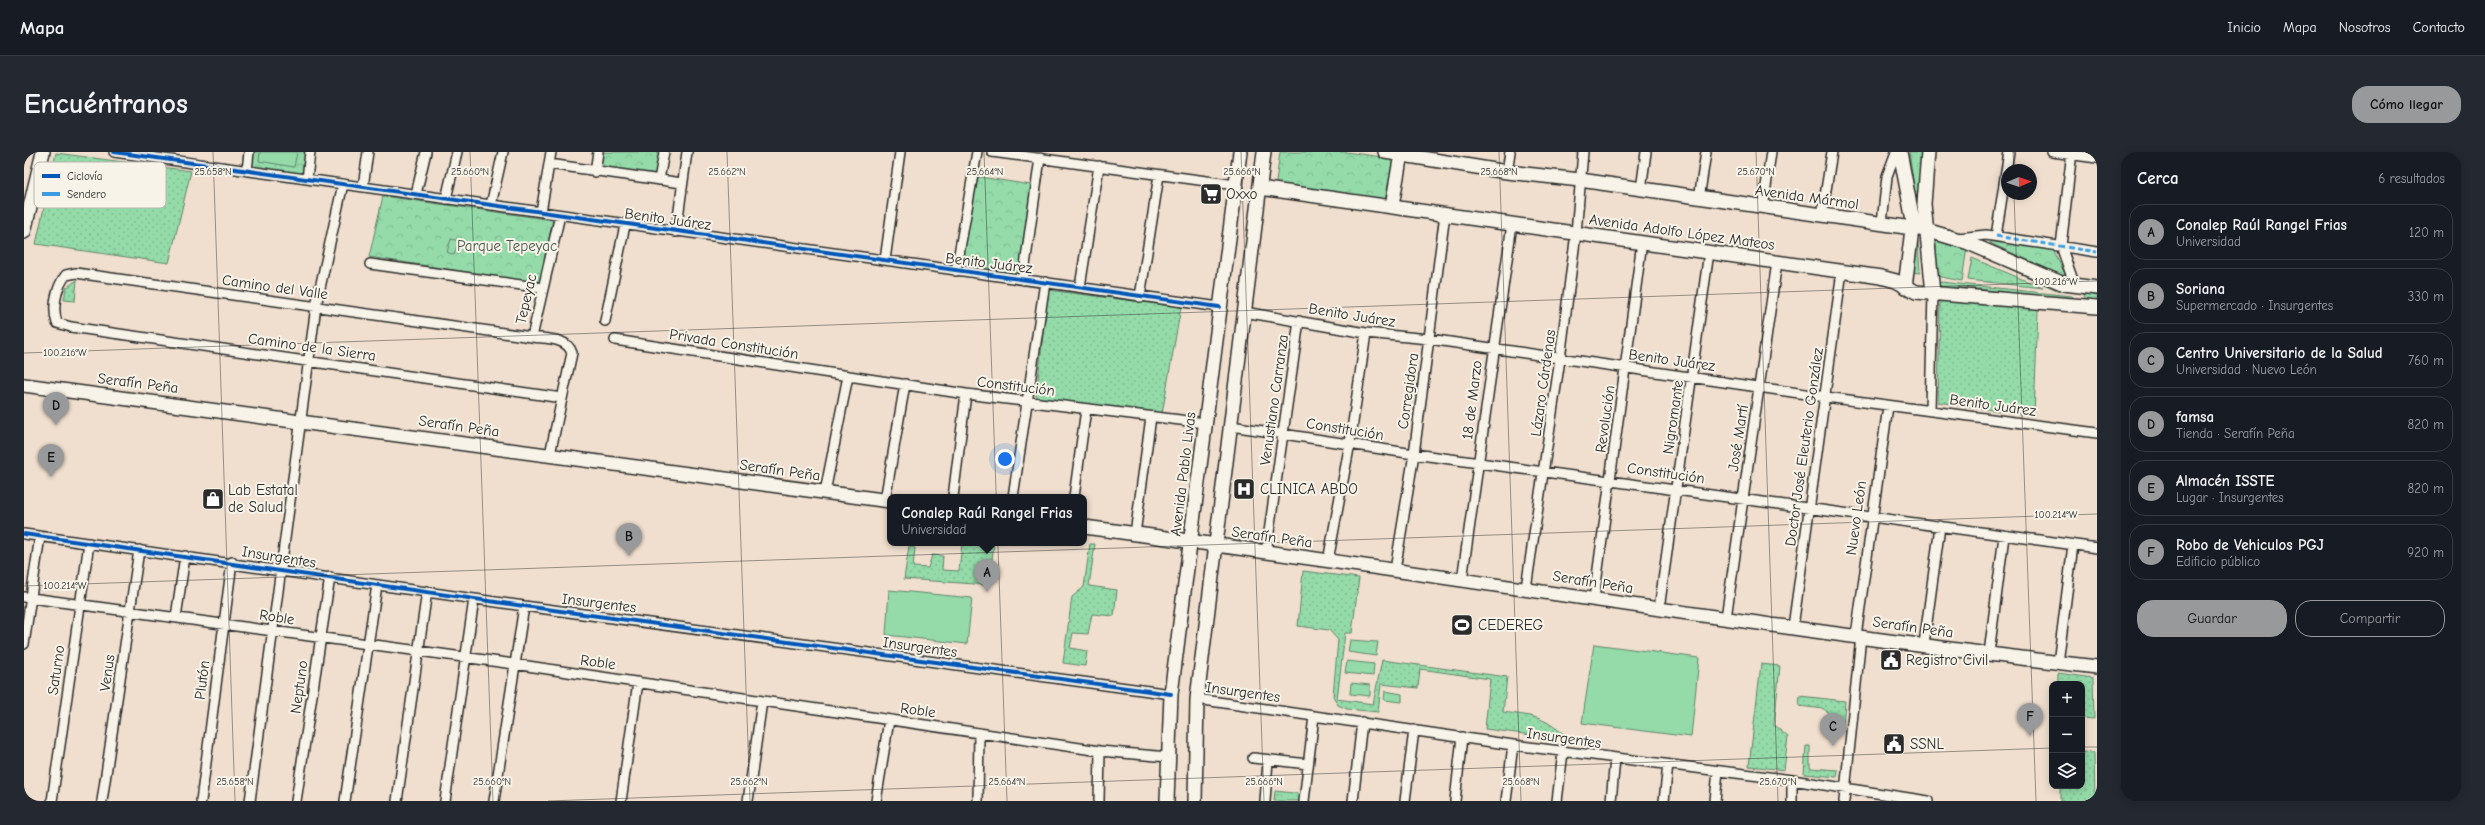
<!DOCTYPE html>
<html lang="es">
<meta charset="utf-8">
<style>
body{margin:0;font-family:"Comic Neue",sans-serif;background:#242831;color:#f1f3f6}
.controls{position:absolute;right:12px;bottom:12px;display:grid;overflow:hidden;border-radius:8px;box-shadow:0 2px 10px #0003}
.controls button{width:36px;height:36px;display:grid;place-items:center;padding:0;border:0;border-bottom:1px solid #363941;background:#171b24;color:#f1f3f6;font:20px sans-serif}
.compass{position:absolute;left:1977px;top:12px;width:36px;height:36px;border-radius:50%;background:#171b24;box-shadow:0 2px 10px #0003;rotate:88deg}
.you{position:absolute;left:981px;top:307px;width:14px;height:14px;margin:-10px;border:3px solid #fff;border-radius:50%;background:#1a73e8;box-shadow:0 0 0 6px #1a73e833}
.badge{display:grid;place-items:center;width:26px;height:26px;border-radius:50%;background:#98999b;color:#111;font-size:13px;font-weight:700}
.pin{position:absolute;translate:-50% -33px;filter:drop-shadow(0 1px 2px #0008)}
.pin::after{content:'';position:absolute;top:21px;width:14px;height:12px;background:inherit;clip-path:polygon(0 0,100% 0,50% 100%)}
.popup{position:absolute;left:863px;top:342px;width:200px;height:52px;box-sizing:border-box;display:grid;place-content:center;border-radius:8px;background:#171b24;filter:drop-shadow(0 1px 3px #0005);font-size:13px;white-space:nowrap;color:#9ea1a6}
.popup b{font-size:15px;color:#f1f3f6}
.popup::after{content:'';position:absolute;left:50%;top:100%;margin-left:-8px;border:8px solid transparent;border-top-color:#171b24}
.list{margin:0;padding:0;list-style:none}
h2{display:flex;justify-content:space-between;align-items:center;height:52px;margin:0;padding:0 16px;font-size:17px}
h2 small{font-size:13px;font-weight:400;color:#9ea1a6}
.list li{display:grid;grid-template-columns:26px 1fr auto;gap:12px;align-items:center;box-sizing:border-box;height:56px;margin:0 8px 8px;padding:0 8px;border:1px solid #363941;border-radius:16px}
.list b{display:block;font-size:15px;white-space:nowrap}
.list p{margin:0;font-size:13px;white-space:nowrap;color:#9ea1a6}
.list em{font-size:13px;font-style:normal;color:#9ea1a6}
.actions{display:flex;gap:8px;padding:12px 16px}
.actions a{flex:1;padding:9px 0;border:1px solid #98999b;border-radius:16px;text-align:center;font-size:14px;color:#98999b}
.actions .main{background:#98999b;color:#111}
.icon{flex:none;width:22px;height:22px;fill:none;stroke:currentColor;stroke-width:2;stroke-linecap:round;stroke-linejoin:round}
.map{position:relative;flex:none;width:2073px;height:649px;overflow:hidden;border-radius:16px}
header{display:flex;align-items:center;gap:24px;box-sizing:border-box;height:56px;padding:0 20px;background:#171b24;border-bottom:1px solid #363941}
header strong{font-size:19px}
nav{display:flex;gap:22px;margin-inline-start:auto;font-size:14px}
.intro{display:flex;align-items:center;justify-content:space-between;box-sizing:border-box;height:96px;padding:0 24px}
h1{margin:0;font-size:28px}
.button{padding:10px 18px;border-radius:16px;background:#98999b;color:#111;font-size:14px;font-weight:700}
main{display:flex;gap:24px;padding:0 24px}
aside{flex:1;background:#171b24;border-radius:16px;box-shadow:0 2px 10px #0003}
.map>svg:first-child{display:block}
.grass{fill:url(#grass-dots);stroke:#60836a}
.forest{fill:url(#forest-crowns);stroke:#60836a}
.garden{fill:#94dba9;stroke:#60836a}
.lines{fill:none;stroke-linecap:round;stroke-linejoin:round}
.street-casing{stroke:#2b2b2b;stroke-width:12}
.secondary-casing{stroke:#2b2b2b;stroke-width:16}
.street{stroke:#f7f3e8;stroke-width:9}
.secondary{stroke:#f7f3e8;stroke-width:13}
.quiet{stroke:#3d9ce1;stroke-width:3;stroke-dasharray:6 3;stroke-linecap:butt}
.cycleway-casing{stroke:#f7f3e8;stroke-width:6}
.cycleway{stroke:#0057b8;stroke-width:4}
.ticks{fill:none;stroke:#2b2b2b;stroke-width:1;stroke-opacity:0.45}
.labels{text-anchor:middle;dominant-baseline:central;stroke-width:4;stroke-linejoin:round;paint-order:stroke}
.poi-label{font-size:15px;fill:#2b2b2b;stroke:#f7f3e8;text-anchor:start}
.street-label{font-size:15px;fill:#2b2b2b;stroke:#f7f3e8}
.park-label{font-size:15px;fill:#45574a;stroke:#f7f3e8}
.key{fill:#f7f3e8;stroke:#bab7af;stroke-width:1}
.key-label{font-size:11px;fill:#2b2b2b}
.ticks-label{font-size:10px;text-anchor:middle;fill:#2b2b2b;stroke:#f7f3e8;stroke-width:4;stroke-linejoin:round;paint-order:stroke}
</style>
<header>
<strong>Mapa</strong>
<nav><a>Inicio</a><a>Mapa</a><a>Nosotros</a><a>Contacto</a></nav>
</header>
<div class="intro"><h1>Encuéntranos</h1><a class="button">Cómo llegar</a></div>
<main>
<div class="map">
<svg width="2073" height="649" viewBox="0 0 2073 649">
<defs>
<pattern id="grass-dots" width="8" height="8" patternUnits="userSpaceOnUse"><rect width="8" height="8" fill="#94dba9"/><path d="M2 2h.1M6 6h.1" fill="none" stroke="#80bc92" stroke-width="1.8" stroke-linecap="round"/></pattern>
<pattern id="forest-crowns" width="20" height="18" patternUnits="userSpaceOnUse"><rect width="20" height="18" fill="#94dba9"/><path d="M2 6a3 3 0 1 1 6 0M12 15a3 3 0 1 1 6 0" fill="none" stroke="#80bc92"/></pattern>
</defs>
<rect width="100%" height="100%" fill="#f0dfce"/>
<filter id="ink" filterUnits="userSpaceOnUse"><feTurbulence type="fractalNoise" baseFrequency=".025" numOctaves="2"/><feDisplacementMap in="SourceGraphic" scale="8" xChannelSelector="R" yChannelSelector="G"/><feConvolveMatrix kernelMatrix="1 2 1 2 8 2 1 2 1" color-interpolation-filters="sRGB"/></filter>
<g filter="url(#ink)">
<!-- grass -->
<path class="grass" d="M 32,1 L 167,19 L 145,111 L 12,92 Z
M 53,128 L 51,149 L 40,148 L 42,136 Z
M 1024,138 L 1157,155 L 1138,262 L 1012,246 Z
M 1916,148 L 2014,157 L 2010,264 L 1914,250 Z
M 938,391 L 970,391 L 965,433 L 880,427 L 885,394 L 891,396 L 889,415 L 904,416 L 908,403 L 919,404 L 918,418 L 935,419 Z
M 1066,392 L 1071,392 L 1065,434 L 1093,438 L 1090,464 L 1068,462 L 1064,482 L 1049,481 L 1046,496 L 1063,499 L 1061,514 L 1039,511 L 1048,445 L 1060,435 Z
M 1279,419 L 1335,426 L 1328,481 L 1321,481 L 1313,547 L 1349,552 L 1358,508 L 1483,525 L 1479,560 C 1515,565 1518,564 1547,588 L 1461,577 L 1466,527 L 1396,517 L 1394,536 L 1357,532 L 1354,560 L 1323,557 L 1314,553 L 1309,544 L 1314,488 L 1305,478 L 1274,474 Z
M 1737,512 L 1756,514 L 1750,573 L 1764,585 L 1760,618 L 1725,614 Z
M 2034,521 L 2069,526 L 2070,567 L 2058,566 L 2058,532 L 2034,532 Z
M 1776,544 L 1821,549 L 1819,576 L 1800,557 L 1775,554 Z
M 1782,594 L 1786,594 L 1786,616 L 1814,618 L 1813,625 L 1780,622 Z
M 2058,600 L 2070,601 L 2071,649 L 2036,649 L 2036,634 L 2058,634 Z"/>
<!-- forest -->
<path class="forest" d="M 228,0 L 286,0 L 283,27 L 225,17 Z
M 577,0 L 638,0 L 635,23 L 574,19 Z
M 1256,0 L 1322,0 L 1372,7 L 1365,50 L 1255,35 L 1252,30 Z
M 1885,0 L 1902,0 L 1899,63 L 1894,62 Z
M 950,24 L 1007,33 L 996,123 L 939,117 Z
M 359,44 L 529,68 L 515,131 L 345,105 Z
M 1891,87 L 1894,90 L 1896,121 L 1887,120 Z
M 1912,88 L 1943,95 L 1938,129 L 1912,124 Z
M 1968,88 L 2028,96 L 2041,122 L 2039,124 L 1966,91 Z
M 1947,96 L 2046,137 L 2047,139 L 2035,139 L 1949,100 Z
M 1948,106 L 2019,136 L 1944,128 Z
M 1917,130 L 2048,144 L 2051,148 L 1937,135 L 1919,136 L 1914,132 Z
M 2058,138 L 2073,140 L 2073,150 L 2062,148 Z
M 1251,639 L 1279,642 L 1278,649 L 1250,649 Z"/>
<!-- garden -->
<path class="garden" d="M 236,0 L 273,0 L 270,15 L 235,9 Z
M 427,87 L 435,89 L 430,103 L 423,100 Z
M 865,438 L 948,446 L 943,492 L 862,483 Z
M 1326,488 L 1354,490 L 1352,504 L 1324,500 Z
M 1570,492 L 1675,506 L 1667,585 L 1558,571 Z
M 1323,509 L 1350,512 L 1349,524 L 1321,521 Z
M 1327,531 L 1346,533 L 1346,544 L 1326,542 Z
M 1361,539 L 1378,542 L 1378,550 L 1360,548 Z"/>
<g class="lines">
<!-- street casing -->
<g class="street-casing">
<path id="street" d="M 90,0 L 1195,155
M 968,0 L 1212,33
M 2028,0 L 2073,6
M 2048,0 L 2037,94 L 2051,134
M 525,12 L 658,31
M 223,19 L 225,0
M 571,20 L 574,0
M 1483,20 L 1486,0
M 283,27 L 286,0
M 635,28 L 640,0
M 339,35 L 344,0
M 1617,38 L 1622,0
M 392,42 L 402,0
M 422,47 L 433,0
M 1675,47 L 1682,0
M 467,53 L 479,0
M 1739,55 L 1747,0
M 517,60 L 527,0
M 1798,63 L 1808,0
M 1858,71 L 1863,24 L 1872,0
M 652,80 L 663,0
M 1972,84 L 1985,0
M 1934,86 L 1962,83 L 2073,100
M 861,108 L 876,0
M 346,112 L 519,136
M 932,119 L 953,0
M 999,128 L 1016,6
M 1056,135 L 1075,14
M 1116,145 L 1135,23
M 1220,160 L 1342,181 L 1405,187 L 1802,245 L 2073,281
M 581,169 L 601,73
M 508,185 L 52,121 L 42,123 C 32,135 28,156 33,171 L 47,175 L 538,246
M 591,188 L 942,242 L 1181,271
M 1906,258 L 1909,141
M 1207,274 L 1390,302 L 2073,396
M 526,302 L 548,201 C 543,185 521,187 508,185 L 536,63
M 801,340 L 824,224
M 929,345 L 942,242
M 989,345 L 1021,130
M 1050,345 L 1062,257
M 861,348 L 881,232
M 0,382 L 500,454 L 1147,542
M 1111,382 L 1127,265
M 1242,401 L 1275,169
M 1304,409 L 1326,291 L 1342,181
M 1371,418 L 1390,302 L 1421,62
M 1438,428 L 1488,72
M 1502,436 L 1536,207 L 1552,81 L 1559,0
M 0,445 L 490,512 L 1076,599 L 1144,605
M 1570,447 L 1618,90
M 1635,457 L 1685,100
M 152,465 L 161,404
M 1702,466 L 1753,110
M 1769,475 L 1818,119
M 1832,484 L 1864,254
M 0,492 L 16,384
M 1900,492 L 1916,374
M 1965,501 L 1980,384
M 2034,511 L 2049,393
M 1173,547 L 1489,593 L 1768,628 L 1904,649
M 1229,606 L 1284,612
M 1768,628 L 1768,649
M 28,649 L 65,391
M 78,649 L 115,398
M 177,649 L 208,410
M 226,649 L 292,154 L 319,32
M 272,649 L 306,425
M 321,649 L 353,433
M 373,649 L 403,439
M 421,649 L 450,447
M 470,649 L 500,454
M 597,649 L 614,530
M 724,649 L 738,549
M 852,649 L 865,568
M 954,649 L 955,582
M 1075,649 L 1076,599
M 1241,649 L 1244,608
M 1280,649 L 1290,564
M 1329,649 L 1338,570
M 1381,649 L 1390,578
M 1431,649 L 1438,585
M 1482,649 L 1489,593
M 1533,649 L 1539,600
M 1587,649 L 1591,607
M 1640,649 L 1644,613
M 1691,649 L 1694,619
M 1820,649 L 1837,484"/>
</g>
<!-- secondary casing -->
<g class="secondary-casing">
<path id="secondary" d="M 1361,0 L 1483,20 L 1556,28 L 1902,78 L 1942,90 L 2040,132 L 2073,136
M 1876,0 L 1889,69 L 1881,135
M 1904,0 L 1900,52 L 1909,141
M 1236,36 L 1857,125 L 1872,129 L 1892,140 L 2073,155
M 1368,54 L 1377,2
M 0,80 L 19,0
M 0,233 L 866,349
M 1060,375 C 1398,419 1734,476 2073,515
M 1143,649 L 1147,542 L 1216,0
M 1171,649 L 1173,547 L 1240,0"/>
</g>
<!-- street -->
<use href="#street" class="street"/>
<!-- secondary -->
<use href="#secondary" class="secondary"/>
<!-- quiet -->
<path class="quiet" d="M 1972,84 L 2073,100"/>
<!-- cycleway casing -->
<g class="cycleway-casing">
<path id="cycleway" d="M 90,0 L 1195,155
M 0,382 L 500,454 L 1147,542"/>
</g>
<!-- cycleway -->
<use href="#cycleway" class="cycleway"/>
</g>
</g>
<!-- ticks -->
<path class="ticks" d="M 189,0 L 211,649M 446,0 L 469,649M 703,0 L 726,649M 960,0 L 983,649M 1217,0 L 1240,649M 1475,0 L 1497,649M 1732,0 L 1754,649M 1989,0 L 1990,18M 1990,42 L 2012,649M 0,201 L 2073,129M 0,434 L 2073,362M 2058,595 L 2073,595M 524,649 L 2028,596"/>
<!-- icons -->
<defs>
<g id="supermarket-square" transform="scale(1.15)"><rect x="-9" y="-9" width="18" height="18" rx="4" fill="#2b2b2b" stroke="#f7f3e8"/><path d="M-6-5.5h2.5l.6 2H6L4.5 2H-2.5L-4.4-4H-6ZM-1.5 3.2a1.3 1.3 0 1 0 .1 0ZM3 3.2a1.3 1.3 0 1 0 .1 0Z" fill="#fff"/></g>
<g id="hospital-square" transform="scale(1.15)"><rect x="-9" y="-9" width="18" height="18" rx="4" fill="#2b2b2b" stroke="#f7f3e8"/><path d="M-5-5h3v3.5h4V-5h3V5h-3V1.5h-4V5h-3Z" fill="#fff"/></g>
<g id="shop-square" transform="scale(1.15)"><rect x="-9" y="-9" width="18" height="18" rx="4" fill="#2b2b2b" stroke="#f7f3e8"/><path d="M-5-2.5h2.3a2.7 3.5 0 0 1 5.4 0H5L5.5 6h-11ZM-1.5-2.5h3a1.5 2.3 0 0 0-3 0Z" fill="#fff"/></g>
<g id="stadium-square" transform="scale(1.15)"><rect x="-9" y="-9" width="18" height="18" rx="4" fill="#2b2b2b" stroke="#f7f3e8"/><path d="M0-5a6.5 5 0 1 0 0 10a6.5 5 0 1 0 0-10ZM-3.5-1.8h7v3.6h-7Z" fill="#fff"/></g>
<g id="civic-square" transform="scale(1.15)"><rect x="-9" y="-9" width="18" height="18" rx="4" fill="#2b2b2b" stroke="#f7f3e8"/><path d="M-.6-6.5H3V-4.5H.6V-3L4-1V1h2V6H-6V1h2V-1L-.6-3ZM-1.2 2.5V6h2.4V2.5Z" fill="#fff"/></g>
</defs>
<g fill-rule="evenodd">
<use href="#supermarket-square" x="1187" y="42"/>
<use href="#hospital-square" x="1220" y="337"/>
<use href="#shop-square" x="189" y="347"/>
<use href="#stadium-square" x="1438" y="473"/>
<use href="#civic-square" x="1867" y="508"/>
<use href="#civic-square" x="1870" y="592"/>
</g>
<g class="labels">
<!-- poi labels -->
<g class="poi-label">
<text x="1202" y="42">Oxxo</text>
<text x="1236" y="337">CLINICA ABDO</text>
<text x="204" y="338">Lab Estatal<tspan x="204" dy="17">de Salud</tspan></text>
<text x="1454" y="473">CEDEREG</text>
<text x="1882" y="508">Registro Civil</text>
<text x="1886" y="592">SSNL</text>
</g>
<!-- street labels -->
<g class="street-label">
<text transform="translate(1783 45) rotate(8)">Avenida Mármol</text>
<text transform="translate(644 67) rotate(8)">Benito Juárez</text>
<text transform="translate(1658 80) rotate(8)">Avenida Adolfo López Mateos</text>
<text transform="translate(965 111) rotate(7)">Benito Juárez</text>
<text transform="translate(251 135) rotate(8)">Camino del Valle</text>
<text transform="translate(502 147) rotate(-77)">Tepeyac</text>
<text transform="translate(1328 163) rotate(9)">Benito Juárez</text>
<text transform="translate(710 192) rotate(9)">Privada Constitución</text>
<text transform="translate(288 195) rotate(8)">Camino de la Sierra</text>
<text transform="translate(1648 208) rotate(8)">Benito Juárez</text>
<text transform="translate(114 231) rotate(7)">Serafín Peña</text>
<text transform="translate(1519 231) rotate(-82)">Lázaro Cárdenas</text>
<text transform="translate(992 234) rotate(7)">Constitución</text>
<text transform="translate(1384 239) rotate(-82)">Corregidora</text>
<text transform="translate(1250 248) rotate(-82)">Venustiano Carranza</text>
<text transform="translate(1448 248) rotate(-83)">18 de Marzo</text>
<text transform="translate(1969 253) rotate(8)">Benito Juárez</text>
<text transform="translate(1649 265) rotate(-82)">Nigromante</text>
<text transform="translate(1581 267) rotate(-82)">Revolución</text>
<text transform="translate(435 274) rotate(8)">Serafín Peña</text>
<text transform="translate(1321 277) rotate(9)">Constitución</text>
<text transform="translate(1714 286) rotate(-81)">José Martí</text>
<text transform="translate(1780 295) rotate(-82)">Doctor José Eleuterio González</text>
<text transform="translate(756 318) rotate(8)">Serafín Peña</text>
<text transform="translate(1642 321) rotate(8)">Constitución</text>
<text transform="translate(1159 322) rotate(-83)">Avenida Pablo Livas</text>
<text transform="translate(1832 366) rotate(-82)">Nuevo León</text>
<text transform="translate(1248 385) rotate(8)">Serafín Peña</text>
<text transform="translate(255 405) rotate(9)">Insurgentes</text>
<text transform="translate(1569 430) rotate(9)">Serafín Peña</text>
<text transform="translate(575 451) rotate(7)">Insurgentes</text>
<text transform="translate(253 465) rotate(9)">Roble</text>
<text transform="translate(1889 475) rotate(8)">Serafín Peña</text>
<text transform="translate(896 495) rotate(8)">Insurgentes</text>
<text transform="translate(574 510) rotate(8)">Roble</text>
<text transform="translate(32 518) rotate(-82)">Saturno</text>
<text transform="translate(83 521) rotate(-82)">Venus</text>
<text transform="translate(178 528) rotate(-83)">Plutón</text>
<text transform="translate(275 535) rotate(-82)">Neptuno</text>
<text transform="translate(1219 540) rotate(8)">Insurgentes</text>
<text transform="translate(894 558) rotate(8)">Roble</text>
<text transform="translate(1540 586) rotate(8)">Insurgentes</text>
</g>
<!-- park labels -->
<g class="park-label">
<text x="483" y="94">Parque Tepeyac</text>
</g>
</g>
<!-- legend -->
<rect x="10" y="10" width="132" height="46" rx="6" class="key"/>
<rect x="18" y="22" width="18" height="4" fill="#0057b8"/>
<rect x="18" y="40" width="18" height="4" fill="#3d9ce1"/>
<g class="key-label">
<text x="43" y="28">Ciclovía</text>
<text x="43" y="46">Sendero</text>
</g>
<g class="ticks-label">
<text x="189" y="23">25.658°N</text>
<text x="446" y="23">25.660°N</text>
<text x="703" y="23">25.662°N</text>
<text x="961" y="23">25.664°N</text>
<text x="1218" y="23">25.666°N</text>
<text x="1475" y="23">25.668°N</text>
<text x="1732" y="23">25.670°N</text>
<text x="2032" y="133">100.216°W</text>
<text x="41" y="204">100.216°W</text>
<text x="2032" y="366">100.214°W</text>
<text x="41" y="437">100.214°W</text>
<text x="211" y="633">25.658°N</text>
<text x="468" y="633">25.660°N</text>
<text x="725" y="633">25.662°N</text>
<text x="983" y="633">25.664°N</text>
<text x="1240" y="633">25.666°N</text>
<text x="1497" y="633">25.668°N</text>
<text x="1754" y="633">25.670°N</text>
</g>
</svg>
<div class="controls">
<button>+</button>
<button>−</button>
<button><svg class="icon" aria-label="layers" viewBox="0 0 24 24"><path d="M12 4l9 5-9 5-9-5zM3 14l9 5 9-5"/></svg></button>
</div>
<svg class="compass" viewBox="-18 -18 36 36"><path d="M0-13l5 13h-10z" fill="#e53935"/><path d="M0 13l5-13h-10z" fill="#9ea1a6"/></svg>
<div class="you"></div>
<div class="pin badge" style="left:963px;top:440px">A</div>
<div class="popup"><b>Conalep Raúl Rangel Frias</b>Universidad</div>
<div class="pin badge" style="left:605px;top:404px">B</div>
<div class="pin badge" style="left:1809px;top:594px">C</div>
<div class="pin badge" style="left:32px;top:273px">D</div>
<div class="pin badge" style="left:27px;top:325px">E</div>
<div class="pin badge" style="left:2006px;top:584px">F</div>
</div>
<aside>
<h2>Cerca<small>6 resultados</small></h2>
<ul class="list">
<li><span class="badge">A</span><div><b>Conalep Raúl Rangel Frias</b><p>Universidad</p></div><em>120 m</em></li>
<li><span class="badge">B</span><div><b>Soriana</b><p>Supermercado · Insurgentes</p></div><em>330 m</em></li>
<li><span class="badge">C</span><div><b>Centro Universitario de la Salud</b><p>Universidad · Nuevo León</p></div><em>760 m</em></li>
<li><span class="badge">D</span><div><b>famsa</b><p>Tienda · Serafín Peña</p></div><em>820 m</em></li>
<li><span class="badge">E</span><div><b>Almacén ISSTE</b><p>Lugar · Insurgentes</p></div><em>820 m</em></li>
<li><span class="badge">F</span><div><b>Robo de Vehiculos PGJ</b><p>Edificio público</p></div><em>920 m</em></li>
</ul>
<div class="actions"><a class="main">Guardar</a><a>Compartir</a></div>
</aside>
</main>
